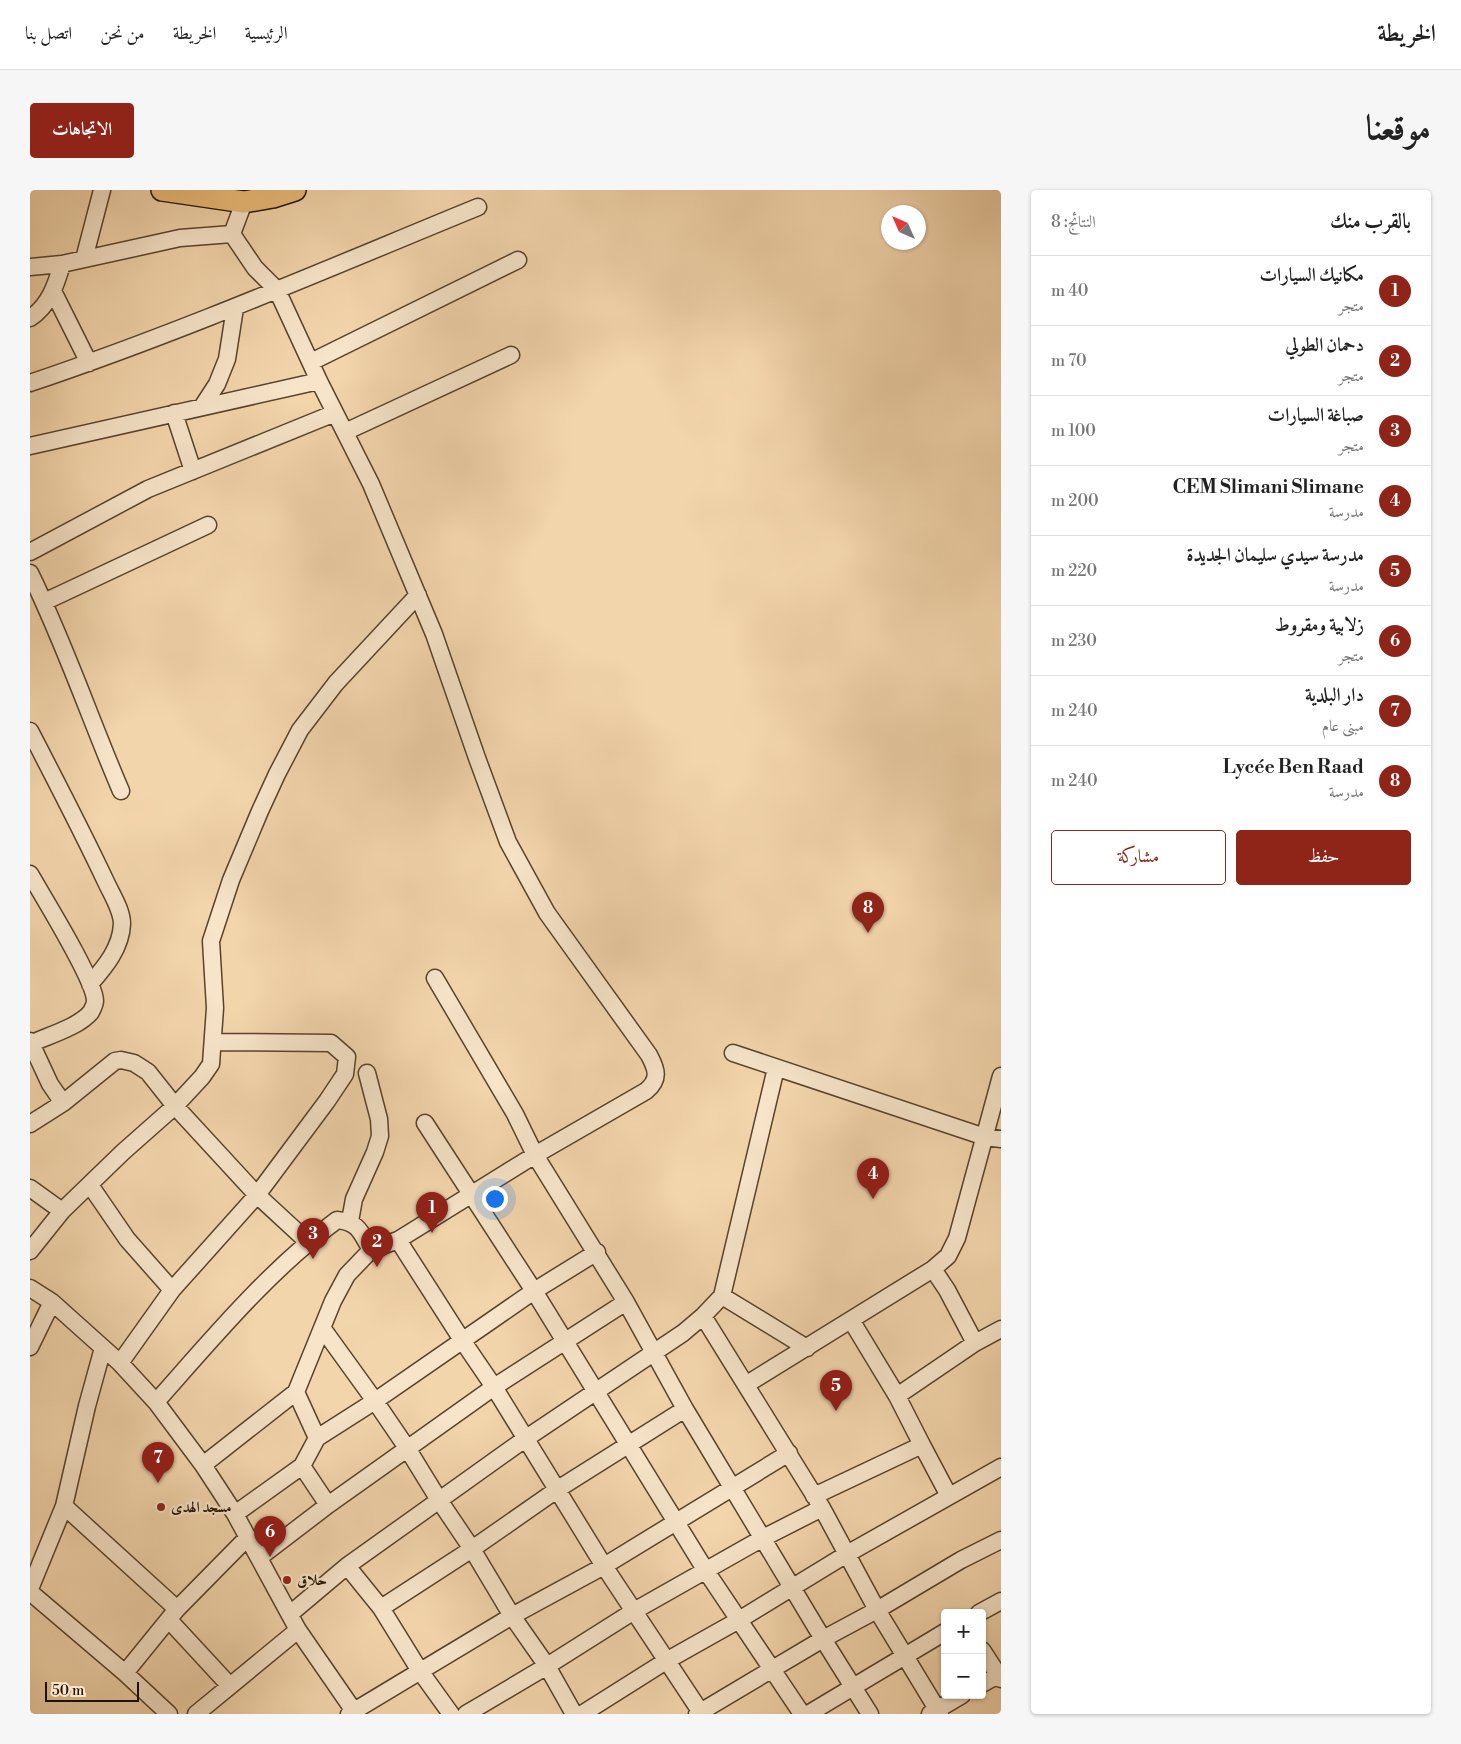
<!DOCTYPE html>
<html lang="ar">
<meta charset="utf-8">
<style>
body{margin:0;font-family:"Libre Bodoni",Amiri,serif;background:#f6f6f6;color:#222;direction:rtl}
.controls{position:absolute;right:15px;bottom:15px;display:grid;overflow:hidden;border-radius:5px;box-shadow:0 1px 4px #0004}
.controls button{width:45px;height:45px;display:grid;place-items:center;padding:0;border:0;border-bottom:1px solid #e0e0e0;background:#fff;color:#222;font:25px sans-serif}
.compass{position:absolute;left:851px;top:15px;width:45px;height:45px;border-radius:50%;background:#fff;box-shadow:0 1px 4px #0004;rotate:315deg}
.scale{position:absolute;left:15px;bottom:12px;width:94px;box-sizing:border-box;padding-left:5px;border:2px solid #231201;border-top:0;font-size:14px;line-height:18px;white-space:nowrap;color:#231201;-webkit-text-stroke:4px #f7e4c9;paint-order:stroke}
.you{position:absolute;left:464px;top:1008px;width:18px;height:18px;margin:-12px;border:4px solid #fff;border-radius:50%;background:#1a73e8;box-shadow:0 0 0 8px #1a73e833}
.badge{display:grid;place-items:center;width:32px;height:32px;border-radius:50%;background:#8f2418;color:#fff;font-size:16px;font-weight:700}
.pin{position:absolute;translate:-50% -41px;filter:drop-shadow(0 1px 2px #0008)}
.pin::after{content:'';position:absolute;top:26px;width:18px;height:15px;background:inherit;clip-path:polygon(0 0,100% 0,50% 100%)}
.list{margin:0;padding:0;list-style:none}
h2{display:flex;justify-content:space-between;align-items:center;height:65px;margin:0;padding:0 20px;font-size:21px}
h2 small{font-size:16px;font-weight:400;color:#767676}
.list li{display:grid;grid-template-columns:32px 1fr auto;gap:15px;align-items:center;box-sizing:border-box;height:70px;padding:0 20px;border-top:1px solid #e0e0e0}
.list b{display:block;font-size:19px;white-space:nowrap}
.list p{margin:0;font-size:16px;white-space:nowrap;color:#767676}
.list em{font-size:16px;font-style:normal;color:#767676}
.actions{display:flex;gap:10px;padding:15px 20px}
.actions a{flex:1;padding:11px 0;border:1px solid #8f2418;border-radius:5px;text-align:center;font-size:18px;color:#8f2418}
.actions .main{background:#8f2418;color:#fff}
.map{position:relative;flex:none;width:971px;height:1524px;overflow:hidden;direction:ltr;border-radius:5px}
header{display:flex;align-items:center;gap:30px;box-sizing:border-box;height:70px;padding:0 25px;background:#fff;border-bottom:1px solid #e0e0e0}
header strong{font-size:24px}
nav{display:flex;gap:28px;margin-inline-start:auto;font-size:18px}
.intro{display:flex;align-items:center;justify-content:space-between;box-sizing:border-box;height:120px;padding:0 30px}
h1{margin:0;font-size:35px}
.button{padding:12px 22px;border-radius:5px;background:#8f2418;color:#fff;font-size:18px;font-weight:700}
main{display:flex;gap:30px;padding:0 30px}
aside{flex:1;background:#fff;border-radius:5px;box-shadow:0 1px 4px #0004}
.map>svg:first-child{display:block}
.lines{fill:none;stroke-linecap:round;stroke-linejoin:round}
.minor-casing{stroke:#57432c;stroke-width:19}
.major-casing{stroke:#231201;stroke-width:24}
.minor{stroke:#f7e4c9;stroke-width:16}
.major{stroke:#eaba76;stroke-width:21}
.poi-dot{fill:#8f2418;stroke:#f7e4c9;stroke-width:2}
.labels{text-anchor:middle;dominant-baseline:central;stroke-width:4.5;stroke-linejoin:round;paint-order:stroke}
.poi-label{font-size:15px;font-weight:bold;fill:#231201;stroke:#f7e4c9;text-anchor:start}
</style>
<header>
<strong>الخريطة</strong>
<nav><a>الرئيسية</a><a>الخريطة</a><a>من نحن</a><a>اتصل بنا</a></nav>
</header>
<div class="intro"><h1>موقعنا</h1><a class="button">الاتجاهات</a></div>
<main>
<aside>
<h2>بالقرب منك<small>النتائج: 8</small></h2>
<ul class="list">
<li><span class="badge">1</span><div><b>مكانيك السيارات</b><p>متجر</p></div><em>40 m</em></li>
<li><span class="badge">2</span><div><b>دحمان الطولي</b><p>متجر</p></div><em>70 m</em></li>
<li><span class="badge">3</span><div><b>صباغة السيارات</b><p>متجر</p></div><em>100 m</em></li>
<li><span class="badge">4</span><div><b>CEM Slimani Slimane</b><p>مدرسة</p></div><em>200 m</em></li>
<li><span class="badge">5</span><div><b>مدرسة سيدي سليمان الجديدة</b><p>مدرسة</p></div><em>220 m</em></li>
<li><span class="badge">6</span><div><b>زلابية ومقروط</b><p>متجر</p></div><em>230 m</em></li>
<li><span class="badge">7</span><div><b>دار البلدية</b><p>مبنى عام</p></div><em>240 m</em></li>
<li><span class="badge">8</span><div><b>Lycée Ben Raad</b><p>مدرسة</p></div><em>240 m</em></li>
</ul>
<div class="actions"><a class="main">حفظ</a><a>مشاركة</a></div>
</aside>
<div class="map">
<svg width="971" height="1524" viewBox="0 0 971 1524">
<rect width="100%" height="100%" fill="#f3d5ac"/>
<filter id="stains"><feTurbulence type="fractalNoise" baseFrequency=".004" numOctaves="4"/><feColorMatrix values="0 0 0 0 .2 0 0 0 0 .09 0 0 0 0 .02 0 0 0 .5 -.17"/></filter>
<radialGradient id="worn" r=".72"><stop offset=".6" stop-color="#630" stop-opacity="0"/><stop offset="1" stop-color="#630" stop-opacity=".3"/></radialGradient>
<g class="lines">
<!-- minor casing -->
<g class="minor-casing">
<path id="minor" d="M 54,69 L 72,0
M 0,77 L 32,74 L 150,48 L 202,44
M 23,101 L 59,173
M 0,128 C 19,116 26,95 32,74
M 281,172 L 488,70
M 0,193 C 152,142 299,78 448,17
M 172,217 L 187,194 L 197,169 L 205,118
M 144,223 L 163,281
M 315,242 L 481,165
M 0,256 L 289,191
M 0,362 L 118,299 L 305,223
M 0,383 C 35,454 60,529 91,601
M 14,412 L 178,335
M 0,541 C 26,591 52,641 76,692 C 82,705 92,720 92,734 C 91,758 75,777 60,794
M 0,684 C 13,707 65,790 65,811 C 65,813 62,820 61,822 C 49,837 17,846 0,854
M 405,788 L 485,924 L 505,965 L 596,1112 L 655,1219 L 793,1449 L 840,1524
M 0,851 L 20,894 L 33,913
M 703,863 L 955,947 L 971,949
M 395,933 L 504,1101 L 676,1381 L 772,1524
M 0,934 L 33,913 L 85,871 L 91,870 L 104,873 L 118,882 L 145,916 L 227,1005 L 278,1052
M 60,995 L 97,1049 L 142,1100
M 0,998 L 32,1021
M 320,1031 L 324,1009 L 345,962 L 350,946 L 349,929 L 337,883
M 368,1050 L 432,1150 L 464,1197 L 574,1376 L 672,1524
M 0,1061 L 32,1021 L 93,962 L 145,916 L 172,887 L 181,874 L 185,818 L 181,751 L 201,690 L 230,621 L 247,584 L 270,540 L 306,493 L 388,405
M 903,1079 L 917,1100 L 945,1153
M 0,1098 L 22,1112 L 90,1173 L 126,1212 L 173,1275 L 205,1324 L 268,1440 L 326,1524
M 692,1106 L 777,1158
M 673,1126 L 792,1318 L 847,1420 L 910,1524
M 293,1139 L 345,1211 L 377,1258 L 409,1310 L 442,1359 L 482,1426 L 517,1476 L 544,1524
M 0,1157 L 22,1112
M 90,1173 L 142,1100 L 227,1005 L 297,911 L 315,884 L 317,867 L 301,853 L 183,852
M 717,1194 L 903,1079 L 918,1066 L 927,1048 L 971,886
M 266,1202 L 287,1248
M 867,1206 L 945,1153 L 971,1139
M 126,1212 C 182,1149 239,1080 307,1030 C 329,1032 331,1043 341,1060
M 892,1255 L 919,1306
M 173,1275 L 266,1202 L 303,1111 L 317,1085 L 341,1060 L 368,1050 L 505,965 L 616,901 C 630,889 627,880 619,865 L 517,723 L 478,652 L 447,568 L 404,444 L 341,294 L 289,191 L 247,100 L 225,78 L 202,44 L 214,12
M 272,1276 L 298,1315
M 784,1306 L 892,1255 L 867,1206 L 821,1130
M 34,1316 L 147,1419
M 205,1324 L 272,1276 L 287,1248 L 345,1211 L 504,1101 L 567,1062
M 230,1367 L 298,1315 L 464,1197 L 596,1112
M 317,1376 L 351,1418 L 390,1481 L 421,1524
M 0,1399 L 34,1316 L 57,1216 L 73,1158
M 0,1402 L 95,1483 L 139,1524
M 351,1418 L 442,1359 L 528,1299 L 655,1219
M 949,1423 L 971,1411
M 260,1424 L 317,1376 L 495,1249 L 653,1143 L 673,1126 L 692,1106 L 746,878
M 139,1430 L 200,1496
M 952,1460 L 971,1489
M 95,1483 L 147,1419 L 218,1347
M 952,1494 L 968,1485
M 166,1524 L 268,1440
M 319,1524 L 482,1426 L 574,1376 L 759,1263
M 436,1524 L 517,1476 L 604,1421 L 733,1348 L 792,1318
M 552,1524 L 636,1471 L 709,1430 L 817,1364 L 971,1277
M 667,1524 L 793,1449 L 847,1420 L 931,1370 L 971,1350
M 778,1524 L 915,1442
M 900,1524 L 932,1505"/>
</g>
<!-- major casing -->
<g class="major-casing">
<path id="major" d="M 132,0 L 214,12 L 243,7 L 265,0"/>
</g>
<!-- minor -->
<use href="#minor" class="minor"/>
<!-- major -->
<use href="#major" class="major"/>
</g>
<!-- markers -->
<g class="poi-dot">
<circle cx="131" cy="1317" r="5"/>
<circle cx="257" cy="1390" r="5"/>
</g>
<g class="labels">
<!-- poi labels -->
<g class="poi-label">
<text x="141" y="1317">مسجد الهدى</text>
<text x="267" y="1390">حلاق</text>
</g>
</g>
<rect width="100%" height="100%" filter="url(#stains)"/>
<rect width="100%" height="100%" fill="url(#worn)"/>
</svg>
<div class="controls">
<button>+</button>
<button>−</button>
</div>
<svg class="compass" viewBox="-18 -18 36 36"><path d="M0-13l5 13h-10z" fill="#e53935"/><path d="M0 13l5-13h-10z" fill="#767676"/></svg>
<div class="scale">50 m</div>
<div class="you"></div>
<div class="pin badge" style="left:402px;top:1043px">1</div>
<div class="pin badge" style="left:347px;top:1077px">2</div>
<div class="pin badge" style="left:283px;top:1069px">3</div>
<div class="pin badge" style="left:843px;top:1009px">4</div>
<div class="pin badge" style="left:806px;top:1221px">5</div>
<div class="pin badge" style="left:240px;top:1367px">6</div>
<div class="pin badge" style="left:128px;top:1293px">7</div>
<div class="pin badge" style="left:838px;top:743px">8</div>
</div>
</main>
